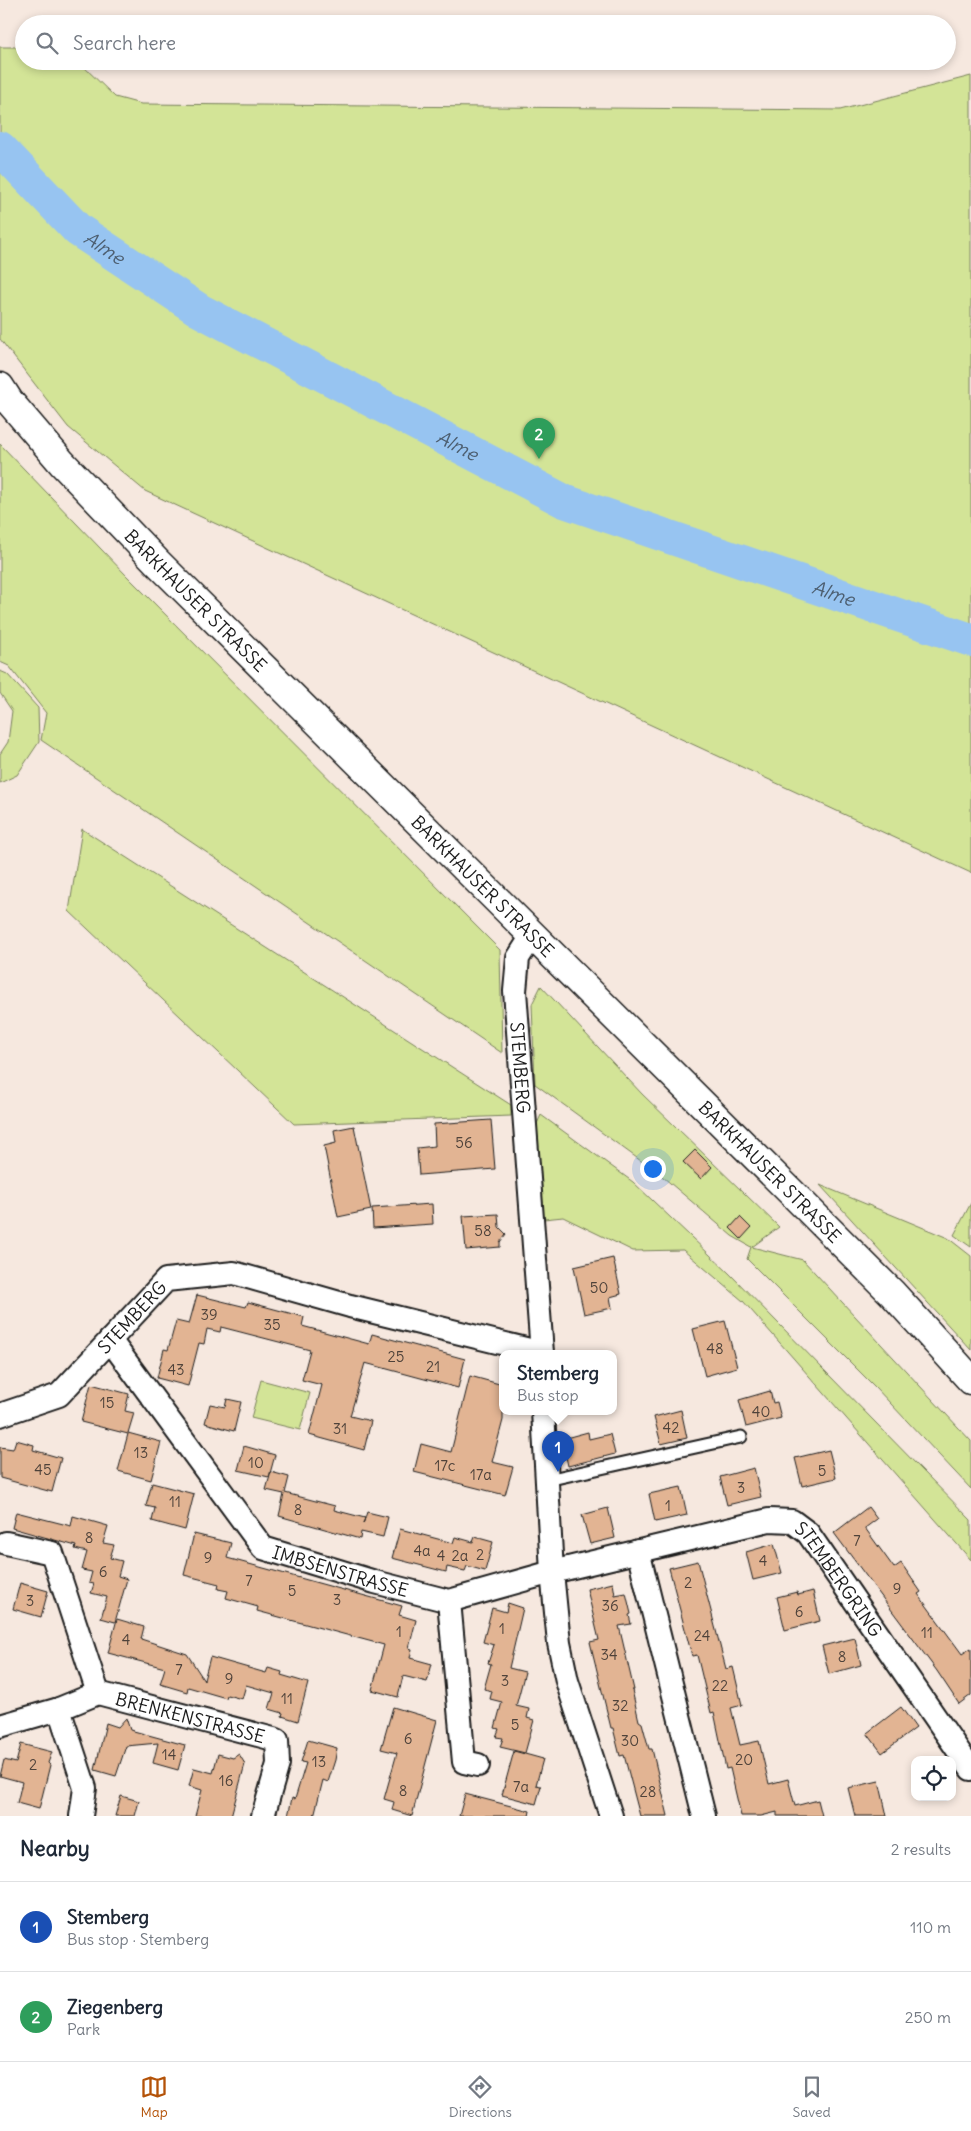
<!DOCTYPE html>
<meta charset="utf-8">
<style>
body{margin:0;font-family:Delius,sans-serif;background:#f6f6f7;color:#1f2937}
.controls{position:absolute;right:15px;bottom:15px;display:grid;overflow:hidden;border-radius:10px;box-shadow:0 2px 8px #0003}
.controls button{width:45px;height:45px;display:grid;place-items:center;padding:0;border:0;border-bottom:1px solid #e0e1e3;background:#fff;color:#1f2937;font:25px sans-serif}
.you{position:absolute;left:652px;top:1168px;width:18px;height:18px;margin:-12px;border:4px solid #fff;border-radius:50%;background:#1a73e8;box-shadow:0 0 0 8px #1a73e833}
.badge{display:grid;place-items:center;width:32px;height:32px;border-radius:50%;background:#b45309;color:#fff;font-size:16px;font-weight:700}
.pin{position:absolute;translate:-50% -41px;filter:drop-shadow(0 1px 2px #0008)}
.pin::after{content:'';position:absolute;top:26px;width:18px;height:15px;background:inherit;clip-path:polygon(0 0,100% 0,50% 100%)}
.popup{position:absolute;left:499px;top:1350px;width:118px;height:65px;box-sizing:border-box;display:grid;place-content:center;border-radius:10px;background:#fff;filter:drop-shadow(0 1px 4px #0005);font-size:16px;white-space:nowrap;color:#747a83}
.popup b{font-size:19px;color:#1f2937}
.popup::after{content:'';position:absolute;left:50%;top:100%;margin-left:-10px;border:10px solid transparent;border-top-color:#fff}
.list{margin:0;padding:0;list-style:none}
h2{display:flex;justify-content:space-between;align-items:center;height:65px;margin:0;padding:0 20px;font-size:21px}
h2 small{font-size:16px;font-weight:400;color:#747a83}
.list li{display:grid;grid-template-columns:32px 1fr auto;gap:15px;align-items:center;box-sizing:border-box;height:90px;padding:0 20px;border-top:1px solid #e0e1e3}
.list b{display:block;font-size:19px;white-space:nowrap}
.list p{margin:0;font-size:16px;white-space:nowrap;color:#747a83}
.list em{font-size:16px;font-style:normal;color:#747a83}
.icon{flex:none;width:28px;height:28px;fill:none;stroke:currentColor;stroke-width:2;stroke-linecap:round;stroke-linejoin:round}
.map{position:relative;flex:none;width:971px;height:1816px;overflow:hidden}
.search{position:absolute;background:#fff;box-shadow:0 2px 8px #0003;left:15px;right:15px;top:15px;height:55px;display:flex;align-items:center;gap:12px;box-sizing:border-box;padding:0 18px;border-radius:28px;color:#747a83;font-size:19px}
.sheet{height:245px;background:#fff}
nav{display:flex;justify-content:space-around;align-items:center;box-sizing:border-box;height:70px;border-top:1px solid #e0e1e3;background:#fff;font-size:14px;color:#747a83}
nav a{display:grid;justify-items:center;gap:2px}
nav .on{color:#b45309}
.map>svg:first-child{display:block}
.green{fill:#d3e497;stroke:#78805a}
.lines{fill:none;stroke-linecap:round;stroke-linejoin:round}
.river{stroke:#97c4f1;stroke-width:34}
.building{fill:#e2b493;stroke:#1c1c1c}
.lane-casing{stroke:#1c1c1c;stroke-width:15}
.street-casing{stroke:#1c1c1c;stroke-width:26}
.secondary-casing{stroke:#1c1c1c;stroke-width:31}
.lane{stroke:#fff;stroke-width:11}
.street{stroke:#fff;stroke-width:22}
.secondary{stroke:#fff;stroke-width:28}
.labels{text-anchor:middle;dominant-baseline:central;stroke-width:4;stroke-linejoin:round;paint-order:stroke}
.number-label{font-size:15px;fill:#4e423a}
.street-label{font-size:18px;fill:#1c1c1c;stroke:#fff}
.water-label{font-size:19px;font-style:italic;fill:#4d5f71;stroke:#fff}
</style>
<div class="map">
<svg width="971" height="1816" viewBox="0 0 971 1816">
<rect width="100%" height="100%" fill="#f6e8df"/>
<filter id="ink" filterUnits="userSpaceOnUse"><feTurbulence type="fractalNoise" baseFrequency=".02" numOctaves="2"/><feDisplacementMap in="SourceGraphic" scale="10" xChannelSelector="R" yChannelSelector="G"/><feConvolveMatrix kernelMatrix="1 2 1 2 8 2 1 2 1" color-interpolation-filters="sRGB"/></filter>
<g filter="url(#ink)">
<!-- green -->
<path class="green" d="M 0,47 L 24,47 L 24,61 L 78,61 L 115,97 L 141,104 L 840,110 L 971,76 L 971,873 L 145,491 L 68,427 L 0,339 Z
M 0,444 L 126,575 L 500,950 L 502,1053 L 41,740 L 46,713 L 9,666 L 0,662 Z
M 0,671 L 7,674 L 38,708 L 39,742 L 17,775 L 0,783 L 0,754 L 8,742 L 12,711 L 0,693 Z
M 82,829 L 511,1105 L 511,1116 L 294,1124 L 69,911 Z
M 541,986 L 642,1094 L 779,1227 L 752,1247 L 803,1260 L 971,1441 L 971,1489 L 875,1387 L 747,1259 L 751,1247 L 732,1236 L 663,1177 L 535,1084 L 532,1004 Z
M 541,1115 L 633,1182 L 729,1273 L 971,1520 L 971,1560 L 743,1301 L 683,1250 L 633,1251 L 563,1217 L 544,1219 L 535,1128 Z
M 820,1185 L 948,1238 L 971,1256 L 971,1350 Z
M 971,1203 L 971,1247 L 954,1235 Z
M 261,1380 L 310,1393 L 300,1430 L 251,1418 Z"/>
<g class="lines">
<!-- river -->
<path class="river" id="s1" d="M 0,148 L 78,230 L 199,310 L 564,501 L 971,640"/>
</g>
<!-- building -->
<path class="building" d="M 491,1120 L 495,1169 L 419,1175 L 417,1148 L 435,1146 L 434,1124 Z
M 354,1126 L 371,1210 L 338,1217 L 324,1146 L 336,1143 L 334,1130 Z
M 695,1150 L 712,1167 L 701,1179 L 683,1162 Z
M 432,1204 L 433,1224 L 373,1228 L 372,1208 Z
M 498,1214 L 499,1227 L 506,1234 L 500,1242 L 500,1247 L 466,1250 L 463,1216 Z
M 740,1217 L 751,1228 L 741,1239 L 730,1228 Z
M 613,1258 L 621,1294 L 610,1297 L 612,1308 L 584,1314 L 574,1267 Z
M 197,1295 L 246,1307 L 248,1302 L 304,1317 L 302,1326 L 369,1344 L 372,1334 L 465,1359 L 458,1388 L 365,1363 L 350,1416 L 371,1421 L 364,1450 L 309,1435 L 322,1385 L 302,1380 L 310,1350 L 221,1327 L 220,1332 L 207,1329 L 204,1344 L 199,1343 L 188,1386 L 157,1378 L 164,1349 L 168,1350 L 176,1321 L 189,1324 Z
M 725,1321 L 737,1367 L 705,1376 L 693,1329 Z
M 470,1376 L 503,1385 L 503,1420 L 492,1462 L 513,1467 L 505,1495 L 414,1472 L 421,1444 L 451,1452 Z
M 91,1384 L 129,1394 L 125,1411 L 134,1413 L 128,1433 L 161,1442 L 151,1480 L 118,1471 L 128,1434 L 81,1422 Z
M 770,1391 L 773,1403 L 777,1402 L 781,1418 L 746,1427 L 739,1400 Z
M 227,1399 L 241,1402 L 234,1431 L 205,1423 L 210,1404 L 225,1407 Z
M 681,1410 L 687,1438 L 661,1444 L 654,1417 Z
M 588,1432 L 589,1439 L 610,1434 L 615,1454 L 568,1466 L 562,1439 Z
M 16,1440 L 34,1445 L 33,1450 L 61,1458 L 52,1492 L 0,1478 L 0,1447 L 13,1449 Z
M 244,1446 L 275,1455 L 269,1477 L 238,1470 Z
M 829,1450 L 836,1478 L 802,1486 L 795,1458 Z
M 754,1468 L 761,1497 L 727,1505 L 720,1477 Z
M 271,1472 L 289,1477 L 285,1493 L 335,1506 L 334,1510 L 365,1518 L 363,1524 L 367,1512 L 388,1517 L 383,1537 L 361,1532 L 360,1539 L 279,1516 L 284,1494 L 266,1490 Z
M 152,1483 L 194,1494 L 185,1530 L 152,1521 L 155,1508 L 146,1506 Z
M 681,1487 L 687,1515 L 655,1522 L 649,1494 Z
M 868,1507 L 877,1519 L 865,1528 L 894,1568 L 901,1563 L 921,1592 L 918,1594 L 962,1654 L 971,1648 L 971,1695 L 959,1704 L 937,1671 L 834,1533 Z
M 608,1508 L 615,1538 L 590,1544 L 582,1515 Z
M 16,1512 L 71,1526 L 73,1516 L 108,1526 L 103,1543 L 114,1545 L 110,1558 L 122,1561 L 118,1576 L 127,1579 L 115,1622 L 101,1618 L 107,1597 L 91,1593 L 94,1584 L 89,1583 L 92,1572 L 82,1570 L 87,1552 L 75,1549 L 76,1546 L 12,1528 Z
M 400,1529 L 453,1543 L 455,1537 L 473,1542 L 475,1537 L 493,1542 L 485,1571 L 467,1566 L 465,1571 L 447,1567 L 446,1572 L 392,1558 Z
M 194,1534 L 231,1543 L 227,1558 L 402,1606 L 399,1615 L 416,1620 L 409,1648 L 412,1649 L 410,1658 L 432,1664 L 427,1682 L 403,1676 L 398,1697 L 372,1690 L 384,1645 L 257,1611 L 258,1607 L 226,1598 L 228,1591 L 218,1589 L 219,1584 L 184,1575 Z
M 774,1544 L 782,1573 L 753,1580 L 746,1552 Z
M 698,1561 L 726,1669 L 733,1667 L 742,1705 L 731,1708 L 740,1745 L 759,1741 L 769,1784 L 788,1779 L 795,1806 L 818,1800 L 822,1816 L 777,1816 L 777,1812 L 761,1816 L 741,1816 L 730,1768 L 726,1769 L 714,1712 L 711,1713 L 697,1655 L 692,1656 L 669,1568 Z
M 20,1583 L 48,1591 L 41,1617 L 13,1609 Z
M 613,1583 L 615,1595 L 626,1593 L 631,1614 L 629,1615 L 631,1624 L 619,1626 L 634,1690 L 632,1690 L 639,1721 L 642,1723 L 649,1749 L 652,1749 L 668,1816 L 640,1816 L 624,1755 L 620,1756 L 613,1728 L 611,1728 L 590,1642 L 599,1640 L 587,1589 Z
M 813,1591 L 820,1621 L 785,1630 L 777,1597 L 797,1592 L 798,1595 Z
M 508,1603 L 523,1608 L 509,1668 L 525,1672 L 516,1706 L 529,1709 L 527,1718 L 534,1720 L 525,1753 L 500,1747 L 503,1738 L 496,1737 L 499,1729 L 495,1728 L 502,1702 L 490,1699 L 492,1691 L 484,1689 L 491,1664 L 488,1663 L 494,1645 L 483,1642 L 492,1608 L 506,1612 Z
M 117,1619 L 144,1627 L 141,1639 L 187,1654 L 204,1680 L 210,1657 L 266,1673 L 268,1668 L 282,1672 L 281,1675 L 308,1683 L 298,1721 L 282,1716 L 283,1713 L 269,1709 L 274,1693 L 246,1685 L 242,1699 L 227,1695 L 226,1698 L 188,1687 L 187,1692 L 160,1684 L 165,1668 L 108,1653 Z
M 855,1638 L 861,1665 L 829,1674 L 822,1646 Z
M 393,1707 L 437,1720 L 412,1816 L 392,1810 L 394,1802 L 384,1799 L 397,1753 L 381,1749 Z
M 901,1707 L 916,1728 L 882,1753 L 867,1733 Z
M 126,1718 L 130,1730 L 185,1745 L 178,1770 L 153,1763 L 158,1743 L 126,1746 L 116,1776 L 95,1770 L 106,1723 L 118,1727 Z
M 308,1740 L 337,1748 L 335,1760 L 328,1782 L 323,1780 L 314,1816 L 288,1816 L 292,1798 L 295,1799 L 306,1763 L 301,1762 Z
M 21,1744 L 52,1752 L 48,1763 L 50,1765 L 39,1809 L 17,1803 L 22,1782 L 0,1776 L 4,1760 L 16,1763 Z
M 514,1751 L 543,1759 L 536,1785 L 541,1786 L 536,1804 L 502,1795 Z
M 218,1754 L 233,1758 L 239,1754 L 245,1764 L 231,1816 L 195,1816 L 202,1790 L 189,1786 L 194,1768 L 213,1773 Z
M 879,1781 L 887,1816 L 855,1816 L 848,1788 Z
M 465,1794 L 530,1811 L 529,1816 L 459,1816 Z
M 121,1796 L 139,1801 L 135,1816 L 115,1816 Z"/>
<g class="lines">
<!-- lane casing -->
<g class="lane-casing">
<path id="lane" d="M 547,1480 L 741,1437"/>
</g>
<!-- street casing -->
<g class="street-casing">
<g id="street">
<path id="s2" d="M 532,936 L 518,958 L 515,991 L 542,1353"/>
<path id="s3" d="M 110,1340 L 263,1548 L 375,1582 L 449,1601 L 552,1572 L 769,1520 L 792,1521 L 808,1533 L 971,1769"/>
<path d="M 543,1411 L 552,1572 L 559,1643 L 567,1681 L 611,1816"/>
<path id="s4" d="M 0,1415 L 59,1395 L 166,1280 L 234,1273 L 350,1306 L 542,1353"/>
<path d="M 6,1543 L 52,1553 L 98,1693"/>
<path d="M 638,1551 L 704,1816"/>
<path d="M 449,1601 L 464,1762 L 478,1765"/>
<path d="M 59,1709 L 85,1788 L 81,1816"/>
<path id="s5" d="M 0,1726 L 59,1709 L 98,1693 L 277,1740 L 278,1764 L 263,1816"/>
</g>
</g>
<!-- secondary casing -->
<g class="secondary-casing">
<g id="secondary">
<path id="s6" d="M 0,387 L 9,401 L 62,463 L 157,562 L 789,1190 L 892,1293 L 971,1380"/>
</g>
</g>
<!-- lane -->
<use href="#lane" class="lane"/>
<!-- street -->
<use href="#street" class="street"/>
<!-- secondary -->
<use href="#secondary" class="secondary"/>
</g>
</g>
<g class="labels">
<!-- number labels -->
<g class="number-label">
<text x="464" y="1142">56</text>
<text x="483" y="1230">58</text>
<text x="599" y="1287">50</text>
<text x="209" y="1314">39</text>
<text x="272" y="1324">35</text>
<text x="715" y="1348">48</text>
<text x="396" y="1356">25</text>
<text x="433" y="1366">21</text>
<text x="176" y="1369">43</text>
<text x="107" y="1402">15</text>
<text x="761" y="1411">40</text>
<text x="671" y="1427">42</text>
<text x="340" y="1428">31</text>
<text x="141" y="1452">13</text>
<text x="256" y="1462">10</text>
<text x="445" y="1465">17c</text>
<text x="43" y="1469">45</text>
<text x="822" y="1470">5</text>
<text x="481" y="1474">17a</text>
<text x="741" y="1487">3</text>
<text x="175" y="1501">11</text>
<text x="668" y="1505">1</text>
<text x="298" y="1509">8</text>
<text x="89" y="1537">8</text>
<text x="857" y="1540">7</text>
<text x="422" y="1550">4a</text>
<text x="480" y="1554">2</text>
<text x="441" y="1555">4</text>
<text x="460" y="1555">2a</text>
<text x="208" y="1557">9</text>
<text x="763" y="1560">4</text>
<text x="103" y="1571">6</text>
<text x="249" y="1580">7</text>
<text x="688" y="1582">2</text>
<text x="897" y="1588">9</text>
<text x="292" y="1590">5</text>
<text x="337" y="1599">3</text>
<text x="30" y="1600">3</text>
<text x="610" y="1605">36</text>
<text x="799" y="1611">6</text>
<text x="502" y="1628">1</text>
<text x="399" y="1631">1</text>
<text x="927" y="1632">11</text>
<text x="702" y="1635">24</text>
<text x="126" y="1639">4</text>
<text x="609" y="1654">34</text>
<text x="842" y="1656">8</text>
<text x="179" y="1669">7</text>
<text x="229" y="1678">9</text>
<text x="505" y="1680">3</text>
<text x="720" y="1685">22</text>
<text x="287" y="1698">11</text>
<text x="620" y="1705">32</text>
<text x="515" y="1724">5</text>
<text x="408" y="1738">6</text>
<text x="630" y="1740">30</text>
<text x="169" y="1754">14</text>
<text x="744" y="1759">20</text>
<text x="319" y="1761">13</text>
<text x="33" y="1764">2</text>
<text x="226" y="1780">16</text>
<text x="521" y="1786">7a</text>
<text x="403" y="1790">8</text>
<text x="648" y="1791">28</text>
</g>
<!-- street labels -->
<g class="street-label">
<text stroke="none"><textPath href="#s6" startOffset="290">BARKHAUSER STRASSE</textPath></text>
<text stroke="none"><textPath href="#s6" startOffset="695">BARKHAUSER STRASSE</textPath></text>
<text stroke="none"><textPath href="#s2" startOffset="136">STEMBERG</textPath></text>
<text stroke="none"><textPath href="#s6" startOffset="1100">BARKHAUSER STRASSE</textPath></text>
<text stroke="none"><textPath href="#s4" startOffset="169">STEMBERG</textPath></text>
<text stroke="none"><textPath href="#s3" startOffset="339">IMBSENSTRASSE</textPath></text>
<text stroke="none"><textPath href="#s3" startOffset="880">STEMBERGRING</textPath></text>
<text stroke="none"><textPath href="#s5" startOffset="199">BRENKENSTRASSE</textPath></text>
</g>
<!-- water labels -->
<g class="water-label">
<text stroke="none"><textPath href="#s1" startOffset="145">Alme</textPath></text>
<text stroke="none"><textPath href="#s1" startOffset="550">Alme</textPath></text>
<text stroke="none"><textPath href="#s1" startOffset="955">Alme</textPath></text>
</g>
</g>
</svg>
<div class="controls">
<button><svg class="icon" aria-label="locate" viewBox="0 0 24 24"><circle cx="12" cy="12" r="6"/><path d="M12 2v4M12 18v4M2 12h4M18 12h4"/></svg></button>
</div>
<div class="you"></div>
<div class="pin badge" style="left:558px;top:1472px;background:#1a4fb4">1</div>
<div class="popup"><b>Stemberg</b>Bus stop</div>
<div class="pin badge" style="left:539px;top:459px;background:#2e9e5b">2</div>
<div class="search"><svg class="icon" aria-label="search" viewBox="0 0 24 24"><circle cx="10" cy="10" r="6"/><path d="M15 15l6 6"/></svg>Search here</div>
</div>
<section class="sheet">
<h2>Nearby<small>2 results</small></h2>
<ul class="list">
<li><span class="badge" style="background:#1a4fb4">1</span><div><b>Stemberg</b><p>Bus stop · Stemberg</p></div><em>110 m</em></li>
<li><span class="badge" style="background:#2e9e5b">2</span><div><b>Ziegenberg</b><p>Park</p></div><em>250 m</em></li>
</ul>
</section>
<nav>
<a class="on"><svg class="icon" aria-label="map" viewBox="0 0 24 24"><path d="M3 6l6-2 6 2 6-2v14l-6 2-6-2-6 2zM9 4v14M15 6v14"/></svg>Map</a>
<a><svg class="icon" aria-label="directions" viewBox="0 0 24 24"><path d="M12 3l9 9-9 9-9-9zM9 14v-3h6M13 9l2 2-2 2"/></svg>Directions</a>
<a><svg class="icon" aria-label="saved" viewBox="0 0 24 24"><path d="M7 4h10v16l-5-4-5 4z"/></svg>Saved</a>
</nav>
